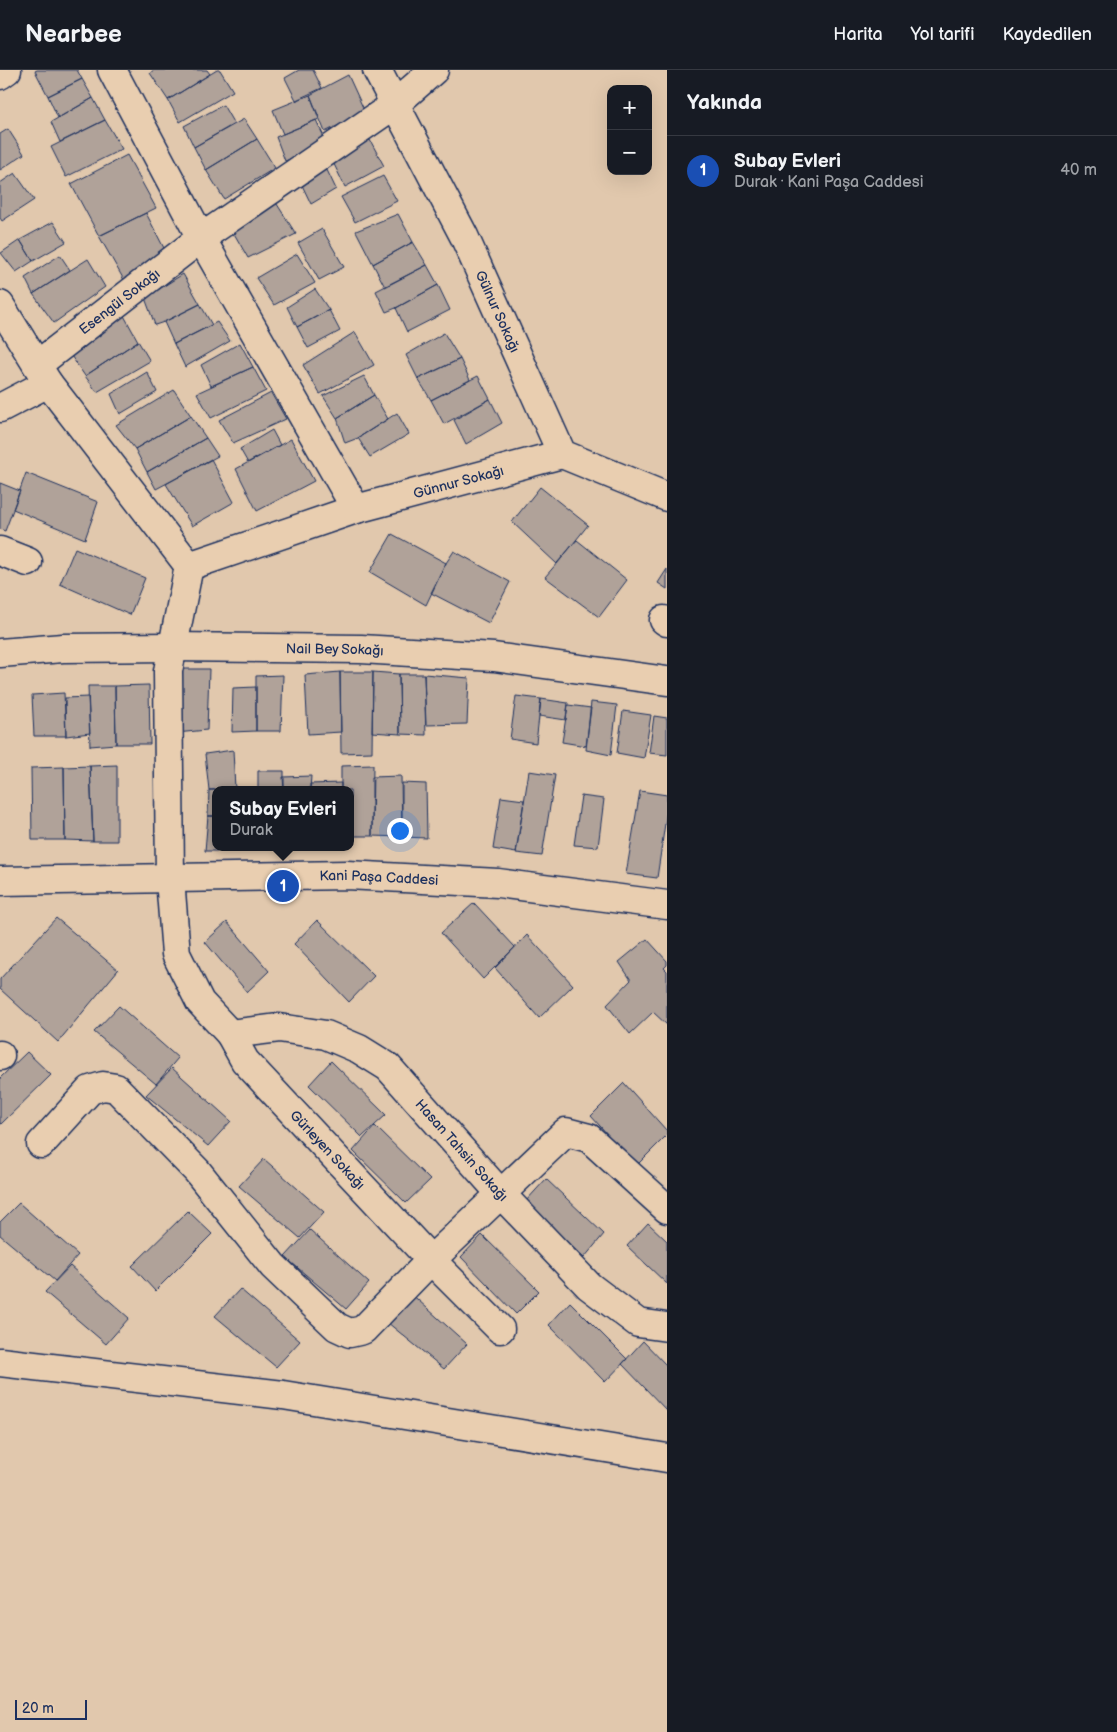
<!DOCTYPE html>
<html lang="tr">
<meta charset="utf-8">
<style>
body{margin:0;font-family:"Balsamiq Sans",sans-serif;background:#20242c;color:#f1f3f6}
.controls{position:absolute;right:15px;top:15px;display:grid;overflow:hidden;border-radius:10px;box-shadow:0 5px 20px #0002}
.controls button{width:45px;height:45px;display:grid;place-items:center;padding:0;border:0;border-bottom:1px solid #363941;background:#171b24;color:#f1f3f6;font:25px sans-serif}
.scale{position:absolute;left:15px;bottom:12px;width:72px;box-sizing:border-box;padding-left:5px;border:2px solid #1b2f5e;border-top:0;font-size:14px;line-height:18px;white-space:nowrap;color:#1b2f5e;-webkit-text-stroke:4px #e9ceb0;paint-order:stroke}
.you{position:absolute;left:399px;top:760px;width:18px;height:18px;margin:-12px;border:4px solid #fff;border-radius:50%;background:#1a73e8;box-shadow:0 0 0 8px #1a73e833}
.badge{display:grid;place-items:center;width:32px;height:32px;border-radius:50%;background:#ea580c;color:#fff;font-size:16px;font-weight:700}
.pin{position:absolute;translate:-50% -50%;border:2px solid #fff;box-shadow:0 1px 5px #0006}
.popup{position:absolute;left:212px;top:716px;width:142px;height:65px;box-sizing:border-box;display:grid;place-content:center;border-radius:10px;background:#171b24;filter:drop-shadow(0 1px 4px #0005);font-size:16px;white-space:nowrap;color:#9ea1a6}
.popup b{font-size:19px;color:#f1f3f6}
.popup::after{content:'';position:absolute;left:50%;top:100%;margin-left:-10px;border:10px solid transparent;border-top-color:#171b24}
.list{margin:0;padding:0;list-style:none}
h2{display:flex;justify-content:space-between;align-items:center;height:65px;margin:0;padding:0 20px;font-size:21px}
h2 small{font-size:16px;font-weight:400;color:#9ea1a6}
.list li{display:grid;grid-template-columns:32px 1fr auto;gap:15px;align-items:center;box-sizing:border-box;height:70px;padding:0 20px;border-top:1px solid #363941}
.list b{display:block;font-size:19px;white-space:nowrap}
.list p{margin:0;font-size:16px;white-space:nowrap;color:#9ea1a6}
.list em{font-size:16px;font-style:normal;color:#9ea1a6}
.map{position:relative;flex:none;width:667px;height:1662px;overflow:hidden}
header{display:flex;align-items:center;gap:30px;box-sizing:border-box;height:70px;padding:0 25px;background:#171b24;border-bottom:1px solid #363941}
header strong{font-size:24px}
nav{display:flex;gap:28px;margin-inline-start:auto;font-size:18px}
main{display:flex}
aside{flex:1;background:#171b24}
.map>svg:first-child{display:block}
.building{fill:#b0a299;stroke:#1b2f5e}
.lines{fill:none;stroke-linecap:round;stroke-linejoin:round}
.minor-casing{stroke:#1b2f5e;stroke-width:31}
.minor{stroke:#e9ceb0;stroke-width:28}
.labels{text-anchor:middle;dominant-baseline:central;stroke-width:4.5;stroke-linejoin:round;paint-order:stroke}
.street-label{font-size:14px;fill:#1b2f5e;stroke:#e9ceb0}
</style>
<header>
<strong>Nearbee</strong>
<nav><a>Harita</a><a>Yol tarifi</a><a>Kaydedilen</a></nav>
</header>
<main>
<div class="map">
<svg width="667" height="1662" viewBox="0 0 667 1662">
<rect width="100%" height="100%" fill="#e1c8ad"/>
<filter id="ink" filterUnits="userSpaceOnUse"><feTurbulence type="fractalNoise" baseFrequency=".02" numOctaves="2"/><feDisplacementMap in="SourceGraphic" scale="10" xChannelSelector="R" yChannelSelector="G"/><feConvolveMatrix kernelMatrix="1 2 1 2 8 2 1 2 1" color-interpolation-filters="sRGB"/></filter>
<g filter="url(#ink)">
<!-- building -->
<path class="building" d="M 37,0 L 77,0 L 82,9 L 48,26 L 35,1 Z
M 154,0 L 207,0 L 210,4 L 168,30 L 150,3 Z
M 217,0 L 220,0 L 233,21 L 180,52 L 168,30 Z
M 299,0 L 313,0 L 322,18 L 296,30 L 285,8 Z
M 348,5 L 365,42 L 325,62 L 310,25 Z
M 82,9 L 93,28 L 58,48 L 48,26 Z
M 310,25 L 319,49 L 283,64 L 273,40 Z
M 93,28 L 105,50 L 60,72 L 51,52 Z
M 223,35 L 234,54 L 194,77 L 184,56 Z
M 244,49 L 257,69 L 206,100 L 194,77 Z
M 105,50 L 122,79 L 66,107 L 51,77 Z
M 316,50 L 327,73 L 285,91 L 276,67 Z
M 8,59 L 24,84 L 0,100 L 0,64 Z
M 257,69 L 275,98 L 224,129 L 206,100 Z
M 370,70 L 384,96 L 345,117 L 331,88 Z
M 127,85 L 156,138 L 99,166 L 71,114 Z
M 326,98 L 336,119 L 311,134 L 301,113 Z
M 15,103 L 34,130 L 2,151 L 0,148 L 0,113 Z
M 383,106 L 397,131 L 355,152 L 341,127 Z
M 275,131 L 296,164 L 248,188 L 232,160 Z
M 146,143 L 167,184 L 124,210 L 99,166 Z
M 398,144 L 413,172 L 373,194 L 356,161 Z
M 53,152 L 66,172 L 33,191 L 20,170 Z
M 322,159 L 344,197 L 319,210 L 298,173 Z
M 20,170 L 33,191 L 16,202 L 1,183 Z
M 413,172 L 427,195 L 385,217 L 373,194 Z
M 297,184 L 315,213 L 274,235 L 256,208 Z
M 60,185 L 70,200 L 33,224 L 25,208 Z
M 88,189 L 105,217 L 54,253 L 33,224 Z
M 427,195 L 438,215 L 396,238 L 386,242 L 376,221 Z
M 183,204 L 200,234 L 164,252 L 155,255 L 145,228 Z
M 438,215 L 450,240 L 407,262 L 396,238 Z
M 315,219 L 329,240 L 297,257 L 287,237 Z
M 200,234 L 212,255 L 174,274 L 164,252 Z
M 329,240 L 340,261 L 308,278 L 297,257 Z
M 122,242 L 138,271 L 85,306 L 67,280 Z
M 217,252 L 230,271 L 185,297 L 174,274 Z
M 355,262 L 374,295 L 320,324 L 303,295 Z
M 444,263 L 460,289 L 418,309 L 406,285 Z
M 138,271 L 150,291 L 97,322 L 85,306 Z
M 240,273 L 253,297 L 211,316 L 201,295 Z
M 460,289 L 470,310 L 431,330 L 418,309 Z
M 253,297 L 266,321 L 211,348 L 197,323 Z
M 147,302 L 157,322 L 120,344 L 111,324 Z
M 364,306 L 374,325 L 337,348 L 323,326 Z
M 478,306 L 490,329 L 444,354 L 431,330 Z
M 174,320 L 191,346 L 135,379 L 116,355 Z
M 271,323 L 286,349 L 233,373 L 219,350 Z
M 374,325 L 388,349 L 358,368 L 345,373 L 337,348 Z
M 490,329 L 502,353 L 466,374 L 454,350 Z
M 397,343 L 409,364 L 370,387 L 358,368 Z
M 191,346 L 206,368 L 147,402 L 135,379 Z
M 272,360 L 280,375 L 248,393 L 240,379 Z
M 206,368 L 218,386 L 156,419 L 147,402 Z
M 291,369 L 314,411 L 257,441 L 236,399 Z
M 211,389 L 234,432 L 192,456 L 166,414 Z
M 26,403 L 98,432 L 85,469 L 13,439 Z
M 0,413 L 20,421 L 5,461 L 0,459 Z
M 540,417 L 588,455 L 557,494 L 512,452 Z
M 392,464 L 446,493 L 426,535 L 370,502 Z
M 577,470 L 627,510 L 599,547 L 545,507 Z
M 75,478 L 145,508 L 130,545 L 60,514 Z
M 454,481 L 510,512 L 489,553 L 431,523 L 446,493 Z
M 667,499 L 667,519 L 658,513 Z
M 176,599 L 209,599 L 207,660 L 176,663 Z
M 340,602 L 341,662 L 308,664 L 305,605 Z
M 340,602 L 373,602 L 372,682 L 341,683 Z
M 373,602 L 399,604 L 400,664 L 372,662 Z
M 399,604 L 424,604 L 426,665 L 400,664 Z
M 424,604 L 469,608 L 467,654 L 426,655 Z
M 283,605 L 281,661 L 256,661 L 256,606 Z
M 149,615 L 150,674 L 116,674 L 115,616 Z
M 88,616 L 115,616 L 116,674 L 90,676 Z
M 256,617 L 256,661 L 232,662 L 233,618 Z
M 64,623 L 66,666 L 34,666 L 32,625 Z
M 516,626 L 541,629 L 536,673 L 510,669 Z
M 88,627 L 90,663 L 66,666 L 65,628 Z
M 541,629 L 568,633 L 566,650 L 539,646 Z
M 591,632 L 617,635 L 611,685 L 586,680 Z
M 568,635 L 591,638 L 586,676 L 562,672 Z
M 623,641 L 651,645 L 644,688 L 617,683 Z
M 654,646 L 667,648 L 667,685 L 649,683 Z
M 233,680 L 235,719 L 209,720 L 205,684 Z
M 117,695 L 117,771 L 93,771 L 90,696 Z
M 373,695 L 372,766 L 350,766 L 350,720 L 341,720 L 341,696 Z
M 90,696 L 93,771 L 65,770 L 64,697 Z
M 64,697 L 65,770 L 32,770 L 31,698 Z
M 258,701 L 284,701 L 284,720 L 258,720 Z
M 529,701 L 555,705 L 542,786 L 516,783 Z
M 311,706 L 310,720 L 284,720 L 283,707 Z
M 401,706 L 402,767 L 372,766 L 372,707 Z
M 341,713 L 341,720 L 310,720 L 310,714 Z
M 402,713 L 426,714 L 427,768 L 402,767 Z
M 209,720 L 216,720 L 216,746 L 208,746 Z
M 640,721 L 667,725 L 667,740 L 657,808 L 626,804 Z
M 581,726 L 604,729 L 598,777 L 574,775 Z
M 501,727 L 524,730 L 516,783 L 493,779 Z
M 208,746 L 216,746 L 216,777 L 234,777 L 234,781 L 205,781 Z
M 474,833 L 515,877 L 483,909 L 441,863 Z
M 56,848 L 118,900 L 58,972 L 0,919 L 0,909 Z
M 317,850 L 374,906 L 349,932 L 294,874 Z
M 227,852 L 269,901 L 247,922 L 205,872 Z
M 527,865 L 573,915 L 539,948 L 495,898 Z
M 647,869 L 667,891 L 667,895 L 664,898 L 667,901 L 667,955 L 653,942 L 630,964 L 607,935 L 631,910 L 619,892 Z
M 119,936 L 178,988 L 156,1014 L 94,962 Z
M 27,982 L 51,1005 L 0,1055 L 0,1008 Z
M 331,991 L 386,1045 L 362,1067 L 309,1015 Z
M 172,998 L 231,1051 L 208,1076 L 146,1025 Z
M 624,1013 L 667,1061 L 667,1065 L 636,1096 L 591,1046 Z
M 375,1056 L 430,1110 L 406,1133 L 353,1081 Z
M 264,1089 L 324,1142 L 300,1168 L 239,1116 Z
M 546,1109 L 604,1164 L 584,1188 L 525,1132 Z
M 19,1133 L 78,1185 L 55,1211 L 0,1165 L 0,1152 Z
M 188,1141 L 212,1164 L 155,1221 L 132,1196 Z
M 648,1153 L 667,1171 L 667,1214 L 627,1176 Z
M 310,1160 L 369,1213 L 346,1239 L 285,1187 Z
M 482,1165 L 539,1221 L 516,1244 L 461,1187 Z
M 70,1196 L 129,1248 L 106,1274 L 45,1222 Z
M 240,1219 L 300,1271 L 276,1297 L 215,1246 Z
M 408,1221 L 467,1274 L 444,1299 L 382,1248 Z
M 570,1232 L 627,1289 L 605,1312 L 549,1255 Z
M 643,1271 L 667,1296 L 667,1341 L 622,1294 Z"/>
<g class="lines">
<!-- minor casing -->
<g class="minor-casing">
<g id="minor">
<path id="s1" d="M 377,0 L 464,166 L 562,384 L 667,427"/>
<path d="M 0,5 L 7,0"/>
<path d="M 0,235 L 48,313 L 189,496 L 356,439 L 201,168 L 112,0"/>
<path id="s2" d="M 37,295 L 201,168 L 394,35 L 434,0"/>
<path d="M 0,338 L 48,313"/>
<path id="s3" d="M 356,439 L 562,384"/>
<path d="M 0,481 L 28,492"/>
<path id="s4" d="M 189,496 L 168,601 L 170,809 L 176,884 L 200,932 L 230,964 L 245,991 L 431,1190 L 500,1259"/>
<path d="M 664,550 L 667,552"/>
<path id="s5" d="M 0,583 L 63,578 L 172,577 L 361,579 L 494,587 L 667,611"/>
<path id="s6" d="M 0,811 L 347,805 L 498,813 L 667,835"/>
<path id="s7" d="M 230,964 L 279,958 L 326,965 L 359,979 L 388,997 L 500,1123 L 589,1216 L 638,1253 L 667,1257"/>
<path d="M 0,985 L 0,986"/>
<path d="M 41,1074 L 90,1020 L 103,1016 L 116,1018 L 197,1101 L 273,1196 L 337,1257 L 350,1263 L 363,1260 L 431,1190 L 566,1062 L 589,1068 L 667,1139"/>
<path d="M 0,1292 L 283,1325 L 667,1388"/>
</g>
</g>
<!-- minor -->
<use href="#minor" class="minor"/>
</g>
</g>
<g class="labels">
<!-- street labels -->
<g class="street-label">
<text stroke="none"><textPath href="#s2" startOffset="104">Esengül Sokağı</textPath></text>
<text stroke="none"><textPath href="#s1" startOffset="270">Gülnur Sokağı</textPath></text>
<text stroke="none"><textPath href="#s3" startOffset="106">Günnur Sokağı</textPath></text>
<text stroke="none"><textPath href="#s5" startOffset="335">Nail Bey Sokağı</textPath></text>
<text stroke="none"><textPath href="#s6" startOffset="379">Kani Paşa Caddesi</textPath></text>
<text stroke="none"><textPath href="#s4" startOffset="640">Gürleyen Sokağı</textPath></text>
<text stroke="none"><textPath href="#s7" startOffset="278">Hasan Tahsin Sokağı</textPath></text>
</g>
</g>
</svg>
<div class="controls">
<button>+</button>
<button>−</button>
</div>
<div class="scale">20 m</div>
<div class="you"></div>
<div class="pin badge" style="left:283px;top:816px;background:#1a4fb4">1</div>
<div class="popup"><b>Subay Evleri</b>Durak</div>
</div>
<aside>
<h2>Yakında<small></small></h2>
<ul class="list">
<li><span class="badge" style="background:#1a4fb4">1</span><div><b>Subay Evleri</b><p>Durak · Kani Paşa Caddesi</p></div><em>40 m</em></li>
</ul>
</aside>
</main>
